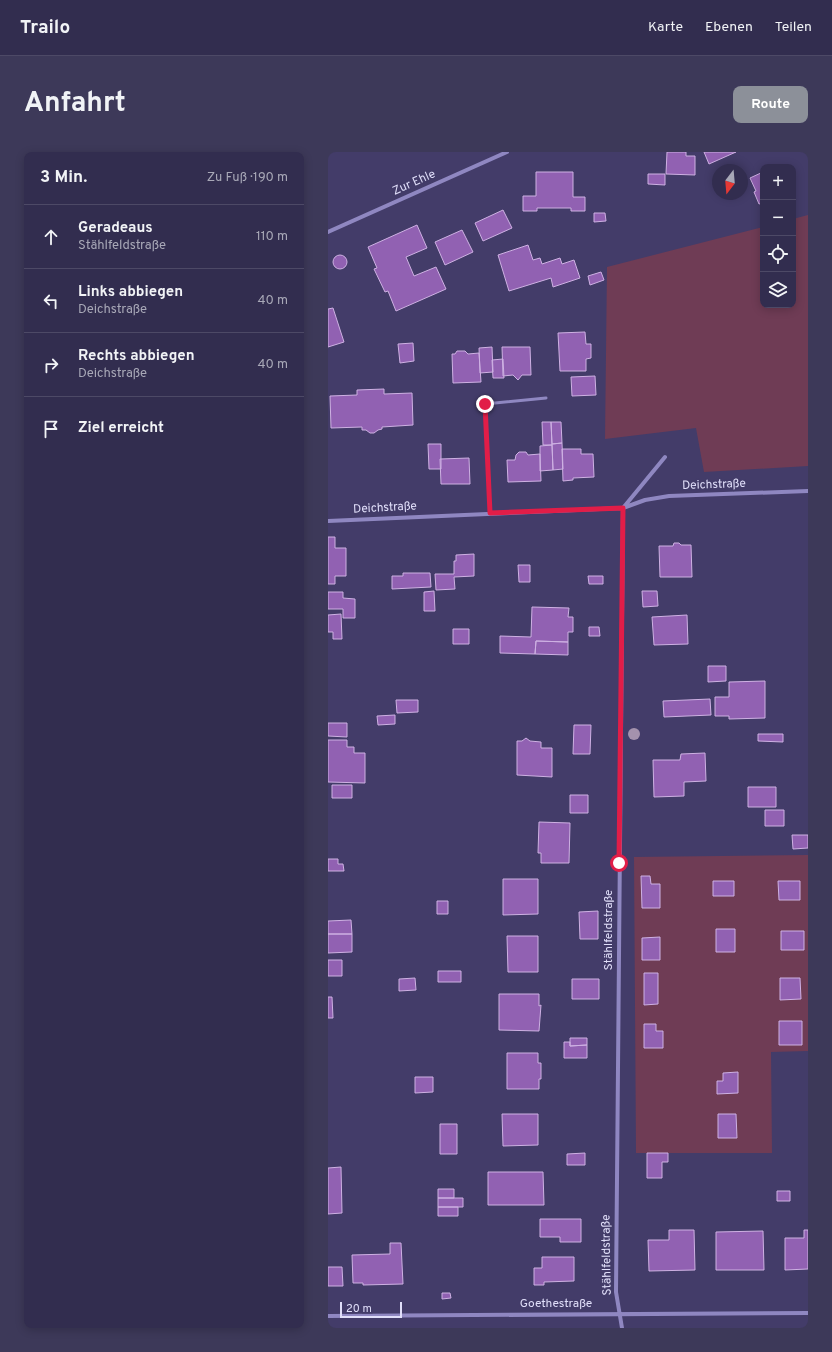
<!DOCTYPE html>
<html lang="de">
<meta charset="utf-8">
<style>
body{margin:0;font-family:Overpass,sans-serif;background:#3d3959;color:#f1f3f6}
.controls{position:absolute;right:12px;top:12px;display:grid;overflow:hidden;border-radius:8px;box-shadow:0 2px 10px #0003}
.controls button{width:36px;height:36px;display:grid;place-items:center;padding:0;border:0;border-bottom:1px solid #4d4966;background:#322d4f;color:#f1f3f6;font:20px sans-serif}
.compass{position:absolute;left:384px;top:12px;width:36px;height:36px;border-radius:50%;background:#322d4f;box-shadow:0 2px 10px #0003;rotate:196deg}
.scale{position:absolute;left:12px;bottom:10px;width:62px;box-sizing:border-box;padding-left:4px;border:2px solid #e0def9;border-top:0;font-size:11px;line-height:14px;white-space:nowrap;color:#e0def9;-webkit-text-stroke:3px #433c69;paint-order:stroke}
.stop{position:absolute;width:12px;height:12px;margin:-9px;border:3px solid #e11d48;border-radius:50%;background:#fff}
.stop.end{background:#e11d48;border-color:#fff;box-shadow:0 1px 4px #0008}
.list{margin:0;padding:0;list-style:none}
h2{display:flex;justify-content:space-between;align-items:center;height:52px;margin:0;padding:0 16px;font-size:17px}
h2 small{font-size:13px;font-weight:400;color:#a8a8b7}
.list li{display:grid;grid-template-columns:26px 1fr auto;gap:12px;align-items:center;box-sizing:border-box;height:64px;padding:0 16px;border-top:1px solid #4d4966}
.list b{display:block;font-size:15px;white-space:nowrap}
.list p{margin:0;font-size:13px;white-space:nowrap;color:#a8a8b7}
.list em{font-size:13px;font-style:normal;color:#a8a8b7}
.icon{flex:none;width:22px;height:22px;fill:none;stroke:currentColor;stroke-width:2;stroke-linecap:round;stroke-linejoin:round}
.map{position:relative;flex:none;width:480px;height:1176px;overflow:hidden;border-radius:8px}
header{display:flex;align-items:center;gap:24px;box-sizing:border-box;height:56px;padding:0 20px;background:#322d4f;border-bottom:1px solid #4d4966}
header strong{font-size:19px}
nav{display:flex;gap:22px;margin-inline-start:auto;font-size:14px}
.intro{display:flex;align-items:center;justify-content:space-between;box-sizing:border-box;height:96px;padding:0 24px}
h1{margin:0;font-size:28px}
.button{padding:10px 18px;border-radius:8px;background:#8c9099;color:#fff;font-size:14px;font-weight:700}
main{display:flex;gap:24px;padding:0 24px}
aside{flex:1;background:#322d4f;border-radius:8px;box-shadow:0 2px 10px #0003}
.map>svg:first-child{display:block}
.green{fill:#6f3c55}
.building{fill:#9161b2;stroke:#ceb1e3}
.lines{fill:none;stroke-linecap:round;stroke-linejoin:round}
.lane{stroke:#8f87c1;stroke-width:3}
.street{stroke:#8f87c1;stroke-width:4}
.tree{fill:#a492ad}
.route{stroke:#e11d48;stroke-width:5}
.labels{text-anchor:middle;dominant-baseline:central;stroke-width:3;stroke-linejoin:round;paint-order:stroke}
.street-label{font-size:12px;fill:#e0def9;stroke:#433c69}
</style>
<header>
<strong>Trailo</strong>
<nav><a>Karte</a><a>Ebenen</a><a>Teilen</a></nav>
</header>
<div class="intro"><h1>Anfahrt</h1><a class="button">Route</a></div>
<main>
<aside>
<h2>3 Min.<small>Zu Fuß · 190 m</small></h2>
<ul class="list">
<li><svg class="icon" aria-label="ahead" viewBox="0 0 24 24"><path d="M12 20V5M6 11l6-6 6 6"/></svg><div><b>Geradeaus</b><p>Stählfeldstraße</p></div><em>110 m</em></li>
<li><svg class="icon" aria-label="left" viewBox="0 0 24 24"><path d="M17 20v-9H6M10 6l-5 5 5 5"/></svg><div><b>Links abbiegen</b><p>Deichstraße</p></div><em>40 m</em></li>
<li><svg class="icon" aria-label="right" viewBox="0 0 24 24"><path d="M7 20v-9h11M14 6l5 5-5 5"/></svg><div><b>Rechts abbiegen</b><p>Deichstraße</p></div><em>40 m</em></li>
<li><svg class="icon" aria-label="arrive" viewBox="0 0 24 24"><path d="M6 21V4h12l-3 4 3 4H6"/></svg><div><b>Ziel erreicht</b></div></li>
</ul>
</aside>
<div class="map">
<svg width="480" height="1176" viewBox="0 0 480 1176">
<rect width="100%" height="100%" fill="#433c69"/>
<!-- green -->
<path class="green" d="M 480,63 L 480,314 L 376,320 L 368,276 L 277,287 L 279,115 L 435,75 L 435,153 L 465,153 L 465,67 Z
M 480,703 L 480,899 L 443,900 L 444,1001 L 308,1001 L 306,705 Z"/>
<!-- building -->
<path class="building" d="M 339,0 L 358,0 L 358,4 L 367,4 L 367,23 L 338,22 Z
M 376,0 L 408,0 L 381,12 Z
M 208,20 L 245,20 L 245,45 L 257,45 L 257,59 L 243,59 L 243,56 L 209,56 L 209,59 L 195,59 L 195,44 L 208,44 Z
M 435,20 L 435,51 L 431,52 L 426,40 L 428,39 L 422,26 Z
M 320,22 L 337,22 L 337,33 L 320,32 Z
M 175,58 L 184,76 L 155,89 L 147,71 Z
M 266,61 L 277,61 L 278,69 L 266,70 Z
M 89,73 L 99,96 L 78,105 L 86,124 L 108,115 L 118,137 L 68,159 L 60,139 L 57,140 L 46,117 L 49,116 L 40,95 Z
M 134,78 L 145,100 L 117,113 L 107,90 Z
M 200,93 L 205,108 L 212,106 L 214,112 L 232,106 L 234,112 L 246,108 L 252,126 L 225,135 L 223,126 L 181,139 L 170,103 Z
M5 110a7 7 0 1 1 14 0a7 7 0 1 1-14 0Z
M 273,120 L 276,128 L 262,133 L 260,124 Z
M 5,156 L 16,190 L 0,195 L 0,157 Z
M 257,180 L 258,192 L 263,192 L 263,206 L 258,207 L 258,219 L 232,219 L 230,181 Z
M 85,191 L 86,209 L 72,211 L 70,192 Z
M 164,195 L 165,220 L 152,221 L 151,196 Z
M 174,195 L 202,195 L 203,223 L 194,223 L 190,228 L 185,223 L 175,224 Z
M 129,199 L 137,199 L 140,202 L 151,201 L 153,230 L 125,231 L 124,202 L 127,202 Z
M 175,207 L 176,226 L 165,226 L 164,208 Z
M 267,224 L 268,243 L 244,244 L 243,225 Z
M 56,237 L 56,242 L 84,241 L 85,273 L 54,275 L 54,277 L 50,278 L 46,281 L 42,281 L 38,278 L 34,278 L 34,275 L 3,276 L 2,244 L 29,243 L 29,238 Z
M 214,270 L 223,270 L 224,293 L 215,293 Z
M 223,270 L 233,270 L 234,291 L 224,292 Z
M 234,291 L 235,317 L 225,318 L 224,292 Z
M 100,292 L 113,292 L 113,317 L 101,317 Z
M 224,293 L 225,318 L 212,319 L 212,294 Z
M 234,297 L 253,297 L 253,302 L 265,302 L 266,325 L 245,326 L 245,328 L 235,329 Z
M 191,300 L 198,300 L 200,303 L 212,302 L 213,329 L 180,330 L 179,308 L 187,308 L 188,303 Z
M 141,306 L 142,332 L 113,332 L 112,307 Z
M 0,385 L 7,385 L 7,396 L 18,396 L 18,424 L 7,424 L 7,432 L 0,432 Z
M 346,391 L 351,391 L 353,393 L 363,393 L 364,425 L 332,425 L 331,394 L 345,394 Z
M 146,402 L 146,424 L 126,425 L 127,437 L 108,438 L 107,422 L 126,422 L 126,409 L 128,409 L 128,403 Z
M 190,413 L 202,413 L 202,430 L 191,430 Z
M 75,421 L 102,421 L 103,435 L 64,437 L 64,424 L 75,424 Z
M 260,424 L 275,424 L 275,432 L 261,432 Z
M 106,439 L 107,459 L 96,459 L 96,440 Z
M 314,439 L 329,439 L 330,454 L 315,455 Z
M 0,440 L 15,440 L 15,446 L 27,447 L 27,466 L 15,466 L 15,457 L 0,457 Z
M 204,455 L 241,456 L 240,465 L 245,465 L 245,480 L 240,480 L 240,490 L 208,489 L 207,502 L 172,501 L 172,484 L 203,485 Z
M 13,462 L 14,487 L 5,487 L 5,480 L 0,480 L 0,463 Z
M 359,463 L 360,492 L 326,493 L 324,465 Z
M 261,475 L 271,475 L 272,484 L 261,484 Z
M 125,477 L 141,477 L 141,492 L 125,492 Z
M 208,489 L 240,490 L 240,503 L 207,502 Z
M 380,514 L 398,514 L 398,529 L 380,530 Z
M 437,529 L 437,566 L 401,567 L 401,564 L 387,564 L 387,545 L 401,545 L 401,530 Z
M 382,547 L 383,563 L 336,565 L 335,549 Z
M 68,548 L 90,548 L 90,560 L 69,561 Z
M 67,563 L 67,572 L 50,573 L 49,564 Z
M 0,571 L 19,571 L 19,585 L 0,584 Z
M 246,573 L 263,573 L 262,602 L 245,602 Z
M 430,582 L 455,582 L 455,590 L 430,589 Z
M 198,586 L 202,589 L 213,590 L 213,596 L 224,596 L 224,625 L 189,623 L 189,589 L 194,589 Z
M 0,588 L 19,588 L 19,595 L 26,595 L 26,601 L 37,601 L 37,631 L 0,630 Z
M 377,601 L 378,629 L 356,630 L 356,644 L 326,645 L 325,608 L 352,608 L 353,602 Z
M 4,633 L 24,633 L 24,646 L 4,646 Z
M 420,635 L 448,635 L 448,655 L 420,655 Z
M 242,643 L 260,643 L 260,661 L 242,661 Z
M 437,658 L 456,658 L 456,674 L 437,674 Z
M 211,670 L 242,671 L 241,711 L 213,711 L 213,701 L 210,701 Z
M 464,683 L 480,683 L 480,696 L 465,697 Z
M 0,707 L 10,707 L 10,712 L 15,712 L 16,719 L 0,719 Z
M 313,724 L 322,724 L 323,732 L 332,732 L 332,756 L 314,756 Z
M 175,727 L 210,727 L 210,762 L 175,763 Z
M 385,729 L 406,729 L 406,744 L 385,744 Z
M 450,729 L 472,729 L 472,748 L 451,748 Z
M 109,749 L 120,749 L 120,762 L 109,762 Z
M 270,759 L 270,787 L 252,787 L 251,760 Z
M 23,768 L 24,782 L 0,782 L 0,769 Z
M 388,777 L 407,777 L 407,800 L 388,800 Z
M 453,779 L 476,779 L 476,798 L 453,798 Z
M 0,782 L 24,782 L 24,800 L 0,801 Z
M 179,784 L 210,784 L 210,820 L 180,820 Z
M 332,785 L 332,808 L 314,808 L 314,786 Z
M 0,808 L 14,808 L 14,824 L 0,824 Z
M 110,819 L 133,819 L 133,830 L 110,830 Z
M 316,821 L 330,821 L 330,852 L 316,853 Z
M 87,826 L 88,838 L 71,839 L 71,827 Z
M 452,826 L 472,826 L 473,847 L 452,848 Z
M 244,827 L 271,827 L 271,847 L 244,847 Z
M 171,842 L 211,842 L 211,854 L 213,853 L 211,879 L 171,878 Z
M 0,845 L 4,845 L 5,866 L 0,866 Z
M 451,869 L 474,869 L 474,893 L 451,893 Z
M 316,872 L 328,872 L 328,879 L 335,879 L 335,896 L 316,896 Z
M 242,886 L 259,886 L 259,893 L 242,894 Z
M 236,890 L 242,890 L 242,894 L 259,893 L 259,906 L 236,906 Z
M 179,901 L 210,901 L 210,911 L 213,911 L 213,927 L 211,927 L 211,937 L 179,937 Z
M 410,920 L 410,941 L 389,942 L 389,929 L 395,929 L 395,921 Z
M 87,925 L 105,925 L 105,940 L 87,941 Z
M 174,962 L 210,962 L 210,993 L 175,994 Z
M 390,962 L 408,962 L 409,986 L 390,986 Z
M 112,972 L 129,972 L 129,1002 L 112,1002 Z
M 257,1001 L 257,1013 L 239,1013 L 239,1002 Z
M 319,1001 L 340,1001 L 340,1010 L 334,1010 L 334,1026 L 319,1026 Z
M 13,1015 L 14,1061 L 0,1062 L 0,1016 Z
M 160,1020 L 215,1020 L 216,1053 L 160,1053 Z
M 110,1037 L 126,1037 L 126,1046 L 110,1046 Z
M 449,1039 L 462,1039 L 462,1049 L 449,1049 Z
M 110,1046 L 135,1046 L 135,1055 L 110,1055 Z
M 110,1055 L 130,1055 L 130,1064 L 110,1064 Z
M 212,1067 L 253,1067 L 253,1090 L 232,1090 L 232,1085 L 212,1085 Z
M 341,1078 L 366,1078 L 367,1118 L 321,1119 L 320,1088 L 341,1088 Z
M 476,1078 L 480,1078 L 480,1117 L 457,1118 L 457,1086 L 476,1086 Z
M 435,1079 L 436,1118 L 388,1118 L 388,1080 Z
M 62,1091 L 73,1091 L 75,1132 L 35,1133 L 35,1131 L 25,1131 L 24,1103 L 62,1102 Z
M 214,1105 L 246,1105 L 246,1129 L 216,1130 L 216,1133 L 206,1133 L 206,1116 L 214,1116 Z
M 0,1115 L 14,1115 L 15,1134 L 0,1134 Z
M 114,1141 L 122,1141 L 123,1146 L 114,1147 Z"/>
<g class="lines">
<!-- lane -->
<path class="lane" d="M 162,361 L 157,252 L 218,246"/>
<!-- street -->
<path class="street" d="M 0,80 L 179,0
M 295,356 L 337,305
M 0,369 L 295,356 L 317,348 L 341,344 L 480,339
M 0,1164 L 480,1161
M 294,1176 L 288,1140 L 295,356"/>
</g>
<!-- trees -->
<circle class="tree" cx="306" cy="582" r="6"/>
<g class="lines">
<!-- route -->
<path class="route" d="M 157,252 L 162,361 L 295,356 L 291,711"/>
</g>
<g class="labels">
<!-- street labels -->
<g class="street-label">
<text transform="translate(86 31) rotate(-24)">Zur Ehle</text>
<text transform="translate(386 333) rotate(-2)">Deichstraße</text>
<text transform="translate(57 356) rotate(-3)">Deichstraße</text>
<text transform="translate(281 778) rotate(-90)">Stählfeldstraße</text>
<text transform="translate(279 1103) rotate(-91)">Stählfeldstraße</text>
<text x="228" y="1152">Goethestraße</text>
</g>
</g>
</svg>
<div class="controls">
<button>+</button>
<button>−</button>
<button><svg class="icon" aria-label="locate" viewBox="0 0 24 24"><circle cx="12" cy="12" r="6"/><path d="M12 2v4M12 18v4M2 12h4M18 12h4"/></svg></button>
<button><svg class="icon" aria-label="layers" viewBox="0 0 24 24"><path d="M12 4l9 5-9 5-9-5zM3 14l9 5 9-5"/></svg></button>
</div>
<svg class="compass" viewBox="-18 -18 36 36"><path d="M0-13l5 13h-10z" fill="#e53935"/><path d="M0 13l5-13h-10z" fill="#a8a8b7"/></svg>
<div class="scale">20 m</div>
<div class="stop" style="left:291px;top:711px"></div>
<div class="stop end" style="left:157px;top:252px"></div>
</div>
</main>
